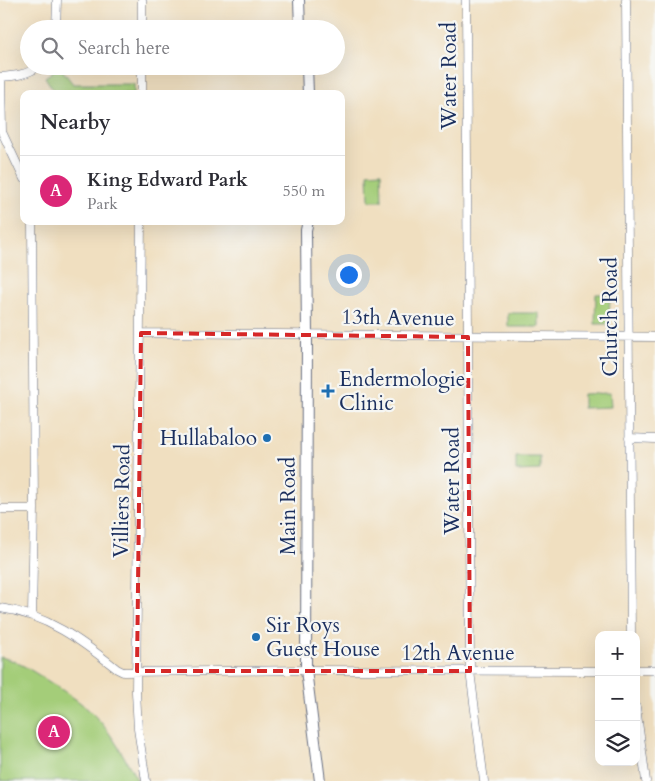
<!DOCTYPE html>
<meta charset="utf-8">
<style>
body{margin:0;font-family:Cardo,serif;background:#f7f7f7;color:#2b2b33}
.controls{position:absolute;right:15px;bottom:15px;display:grid;overflow:hidden;border-radius:10px;box-shadow:0 5px 20px #0002}
.controls button{width:45px;height:45px;display:grid;place-items:center;padding:0;border:0;border-bottom:1px solid #e1e1e2;background:#fff;color:#2b2b33;font:25px sans-serif}
.you{position:absolute;left:348px;top:274px;width:18px;height:18px;margin:-12px;border:4px solid #fff;border-radius:50%;background:#1a73e8;box-shadow:0 0 0 8px #1a73e833}
.badge{display:grid;place-items:center;width:32px;height:32px;border-radius:50%;background:#db2777;color:#fff;font-size:16px;font-weight:700}
.pin{position:absolute;translate:-50% -50%;border:2px solid #fff;box-shadow:0 1px 5px #0006}
.list{margin:0;padding:0;list-style:none}
h2{display:flex;justify-content:space-between;align-items:center;height:65px;margin:0;padding:0 20px;font-size:21px}
h2 small{font-size:16px;font-weight:400;color:#7c7c81}
.list li{display:grid;grid-template-columns:32px 1fr auto;gap:15px;align-items:center;box-sizing:border-box;height:70px;padding:0 20px;border-top:1px solid #e1e1e2}
.list b{display:block;font-size:19px;white-space:nowrap}
.list p{margin:0;font-size:16px;white-space:nowrap;color:#7c7c81}
.list em{font-size:16px;font-style:normal;color:#7c7c81}
.icon{flex:none;width:28px;height:28px;fill:none;stroke:currentColor;stroke-width:2;stroke-linecap:round;stroke-linejoin:round}
.map{position:relative;flex:none;width:655px;height:781px;overflow:hidden}
.search{position:absolute;background:#fff;box-shadow:0 5px 20px #0002;left:20px;top:20px;width:325px;height:55px;display:flex;align-items:center;gap:12px;box-sizing:border-box;padding:0 18px;border-radius:28px;color:#7c7c81;font-size:19px}
.panel{position:absolute;background:#fff;box-shadow:0 5px 20px #0002;left:20px;top:90px;width:325px;height:135px;border-radius:10px}
.map>svg:first-child{display:block}
.green{fill:#a4cd79;stroke:#607e6c}
.lines{fill:none;stroke-linecap:round;stroke-linejoin:round}
.minor-casing{stroke:#666d80;stroke-width:9}
.secondary-casing{stroke:#666d80;stroke-width:12}
.minor{stroke:#fff;stroke-width:8}
.secondary{stroke:#fff;stroke-width:10}
.marked{fill:none;stroke:#d62828;stroke-width:4;stroke-dasharray:10 6;stroke-linejoin:round}
.poi-dot{fill:#1f6fb2;stroke:#f6f6f2;stroke-width:2}
.labels{text-anchor:middle;dominant-baseline:central;stroke-width:4.5;stroke-linejoin:round;paint-order:stroke}
.street-label{font-size:21px;fill:#1b2f5e;stroke:#f6f6f2}
.poi-label{font-size:21px;fill:#1b2f5e;stroke:#f6f6f2;text-anchor:start}
</style>
<div class="map">
<svg width="655" height="781" viewBox="0 0 655 781">
<rect width="100%" height="100%" fill="#f6f6f2"/>
<filter id="ink" filterUnits="userSpaceOnUse"><feTurbulence type="fractalNoise" baseFrequency=".02" numOctaves="2"/><feDisplacementMap in="SourceGraphic" scale="10" xChannelSelector="R" yChannelSelector="G"/><feConvolveMatrix kernelMatrix="1 2 1 2 8 2 1 2 1" color-interpolation-filters="sRGB"/></filter>
<filter id="wash" filterUnits="userSpaceOnUse"><feTurbulence type="fractalNoise" baseFrequency=".0096" numOctaves="4" result="noise"/><feDisplacementMap in="SourceGraphic" scale="20" xChannelSelector="R" yChannelSelector="G"/><feGaussianBlur stdDeviation="1.12" result="paint"/><feColorMatrix in="noise" values="0 0 0 0 0 0 0 0 0 0 0 0 0 0 0 0 0 1.4 0 .05"/><feComposite in="paint" operator="in"/></filter>
<g filter="url(#wash)">
<rect width="100%" height="100%" fill="#f0dfc0"/>
<!-- green -->
<path class="green" d="M 60,67 L 73,84 L 134,84 L 134,94 L 56,94 L 45,77 Z
M 381,172 L 382,201 L 369,201 L 368,173 Z
M 596,294 L 610,294 L 609,324 L 595,324 Z
M 508,313 L 539,313 L 539,327 L 508,327 Z
M 610,393 L 611,407 L 583,408 L 583,394 Z
M 516,457 L 540,457 L 540,470 L 516,471 Z
M 0,657 C 16,660 31,670 45,679 C 62,690 81,701 95,716 C 113,734 125,759 138,781 L 0,781 Z"/>
</g>
<g filter="url(#ink)">
<g class="lines">
<!-- minor casing -->
<g class="minor-casing">
<path id="minor" d="M 466,0 L 470,671 L 484,781
M 626,0 L 631,635
M 56,29 L 57,0
M 142,29 L 142,0
M 0,77 C 14,76 27,75 39,66
M 1,77 L 2,132 L 24,179
M 142,94 L 142,66
M 141,221 L 136,692 L 138,729 L 146,781
M 141,333 L 655,337
M 629,438 L 655,439
M 0,509 L 34,509
M 0,608 C 46,614 82,641 117,669 L 123,672 L 306,670 L 599,671
M 32,616 L 34,509 L 32,221
M 636,670 L 655,670
M 636,707 L 646,781"/>
</g>
<!-- secondary casing -->
<g class="secondary-casing">
<path id="secondary" d="M 299,0 L 300,29
M 307,66 L 308,94
M 308,221 L 306,230 L 307,334 L 306,670 L 320,781"/>
</g>
<!-- minor -->
<use href="#minor" class="minor"/>
<!-- secondary -->
<use href="#secondary" class="secondary"/>
</g>
</g>
<!-- marked area -->
<path class="marked" d="M 141,333 L 468,337 L 470,671 L 137,671 Z"/>
<!-- markers -->
<g class="poi-dot">
<path d="M325.5 383.5h5v5h5v5h-5v5h-5v-5h-5v-5h5z"/>
<circle cx="267" cy="438" r="5"/>
<circle cx="256" cy="637" r="5"/>
</g>
<g class="labels">
<!-- street labels -->
<g class="street-label">
<text transform="translate(449 76) rotate(-90)">Water Road</text>
<text transform="translate(610 317) rotate(-90)">Church Road</text>
<text transform="translate(398 318) rotate(1)">13th Avenue</text>
<text transform="translate(452 481) rotate(-90)">Water Road</text>
<text transform="translate(122 501) rotate(-89)">Villiers Road</text>
<text transform="translate(288 506) rotate(-90)">Main Road</text>
<text x="458" y="653">12th Avenue</text>
</g>
<!-- poi labels -->
<g class="poi-label">
<text x="339" y="379">Endermologie<tspan x="339" dy="24">Clinic</tspan></text>
<text x="257" y="438" text-anchor="end">Hullabaloo</text>
<text x="266" y="625">Sir Roys<tspan x="266" dy="24">Guest House</tspan></text>
</g>
</g>
</svg>
<div class="controls">
<button>+</button>
<button>−</button>
<button><svg class="icon" aria-label="layers" viewBox="0 0 24 24"><path d="M12 4l9 5-9 5-9-5zM3 14l9 5 9-5"/></svg></button>
</div>
<div class="you"></div>
<div class="pin badge" style="left:54px;top:732px">A</div>
<div class="search"><svg class="icon" aria-label="search" viewBox="0 0 24 24"><circle cx="10" cy="10" r="6"/><path d="M15 15l6 6"/></svg>Search here</div>
<section class="panel">
<h2>Nearby<small></small></h2>
<ul class="list">
<li><span class="badge">A</span><div><b>King Edward Park</b><p>Park</p></div><em>550 m</em></li>
</ul>
</section>
</div>
